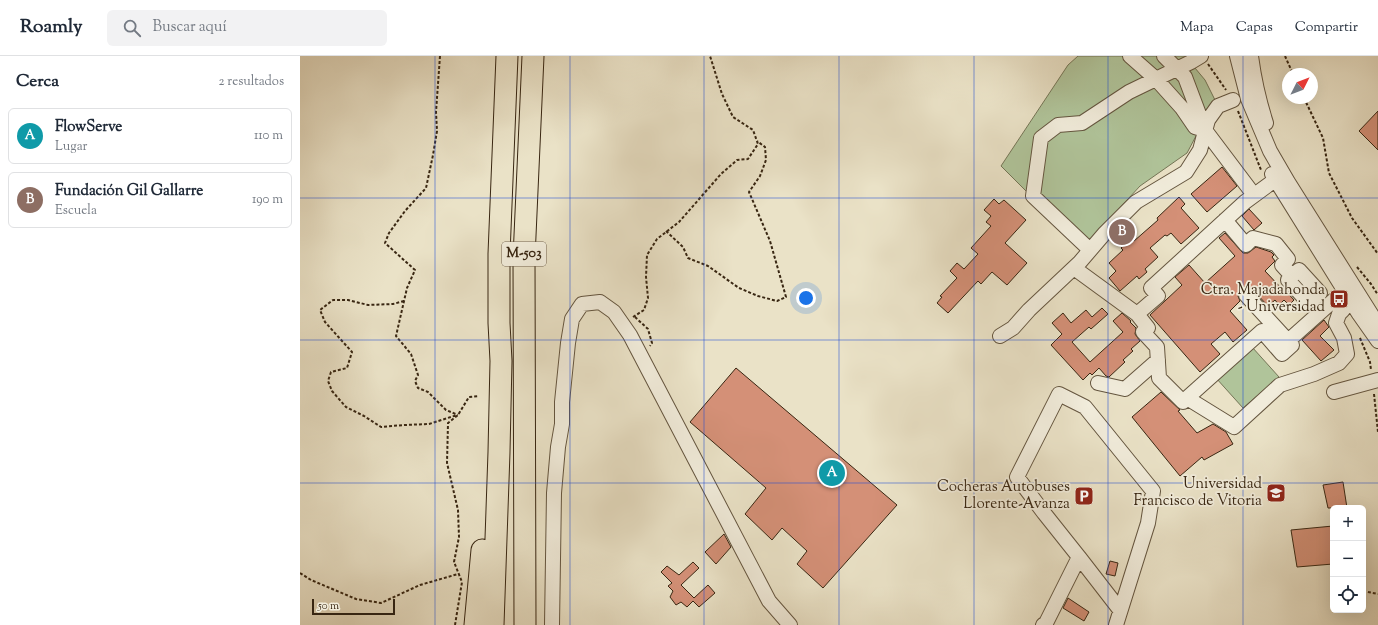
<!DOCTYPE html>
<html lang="es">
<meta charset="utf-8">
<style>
body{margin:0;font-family:"Sorts Mill Goudy",serif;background:#f2f2f3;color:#1f2937}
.controls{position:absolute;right:12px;bottom:12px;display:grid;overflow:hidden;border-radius:6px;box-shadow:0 4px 16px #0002}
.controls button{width:36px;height:36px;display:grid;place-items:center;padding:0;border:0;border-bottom:1px solid #e0e1e3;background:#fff;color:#1f2937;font:20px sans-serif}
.compass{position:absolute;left:982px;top:12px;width:36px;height:36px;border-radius:50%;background:#fff;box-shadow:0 4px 16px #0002;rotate:48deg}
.scale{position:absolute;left:12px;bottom:10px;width:83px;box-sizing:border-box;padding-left:4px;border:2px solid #382612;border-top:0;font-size:11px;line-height:14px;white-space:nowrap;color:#382612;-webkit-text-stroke:3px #f1ecdb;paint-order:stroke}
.you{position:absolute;left:506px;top:242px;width:14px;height:14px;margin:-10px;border:3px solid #fff;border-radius:50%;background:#1a73e8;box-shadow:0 0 0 6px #1a73e833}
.badge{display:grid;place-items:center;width:26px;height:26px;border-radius:50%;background:#8f2418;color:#fff;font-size:13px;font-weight:700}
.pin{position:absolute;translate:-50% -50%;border:2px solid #fff;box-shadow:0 1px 4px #0006}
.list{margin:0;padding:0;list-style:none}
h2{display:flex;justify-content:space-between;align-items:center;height:52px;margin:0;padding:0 16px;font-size:17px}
h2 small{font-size:13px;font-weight:400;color:#747a83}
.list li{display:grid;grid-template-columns:26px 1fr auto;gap:12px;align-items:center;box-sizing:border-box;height:56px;margin:0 8px 8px;padding:0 8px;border:1px solid #e0e1e3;border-radius:6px}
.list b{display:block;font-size:15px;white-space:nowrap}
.list p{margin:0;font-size:13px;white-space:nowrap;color:#747a83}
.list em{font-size:13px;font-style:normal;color:#747a83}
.icon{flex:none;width:22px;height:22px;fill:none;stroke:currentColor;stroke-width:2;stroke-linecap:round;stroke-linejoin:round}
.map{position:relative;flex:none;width:1078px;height:569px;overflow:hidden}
header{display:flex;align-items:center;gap:24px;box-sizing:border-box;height:56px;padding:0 20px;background:#fff;border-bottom:1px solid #e0e1e3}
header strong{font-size:19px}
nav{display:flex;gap:22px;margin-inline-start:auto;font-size:14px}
.search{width:280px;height:36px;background:#f2f2f3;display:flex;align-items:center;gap:10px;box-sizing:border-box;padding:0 14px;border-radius:6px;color:#747a83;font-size:15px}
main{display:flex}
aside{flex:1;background:#fff}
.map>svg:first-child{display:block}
.green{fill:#b0c49a;stroke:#747556}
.building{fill:#d49077;stroke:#382612}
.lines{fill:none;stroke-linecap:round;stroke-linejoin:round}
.minor-casing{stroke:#64553f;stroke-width:16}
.highway-casing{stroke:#382612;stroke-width:23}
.path{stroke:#382612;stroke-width:2;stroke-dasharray:3 2;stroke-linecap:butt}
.minor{stroke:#f1ecdb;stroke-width:14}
.highway{stroke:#eae2c7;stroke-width:21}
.grid{fill:none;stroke:#1d4ed8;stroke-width:1;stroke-opacity:0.55}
.labels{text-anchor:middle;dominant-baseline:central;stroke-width:3.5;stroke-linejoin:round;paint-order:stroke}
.shield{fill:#f1ecdb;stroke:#70614e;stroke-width:1}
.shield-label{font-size:14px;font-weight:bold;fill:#382612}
.poi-label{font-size:15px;fill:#382612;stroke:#f1ecdb;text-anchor:end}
</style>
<header>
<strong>Roamly</strong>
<div class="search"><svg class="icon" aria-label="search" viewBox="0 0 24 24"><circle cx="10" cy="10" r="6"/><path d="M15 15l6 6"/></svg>Buscar aquí</div>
<nav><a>Mapa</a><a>Capas</a><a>Compartir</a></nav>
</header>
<main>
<aside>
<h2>Cerca<small>2 resultados</small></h2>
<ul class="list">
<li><span class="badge" style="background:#0f9aa8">A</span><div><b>FlowServe</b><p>Lugar</p></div><em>110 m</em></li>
<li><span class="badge" style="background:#8d6e63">B</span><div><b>Fundación Gil Gallarre</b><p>Escuela</p></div><em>190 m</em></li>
</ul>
</aside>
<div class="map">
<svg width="1078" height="569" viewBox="0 0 1078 569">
<rect width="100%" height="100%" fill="#eae2c7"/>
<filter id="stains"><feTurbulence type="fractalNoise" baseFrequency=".005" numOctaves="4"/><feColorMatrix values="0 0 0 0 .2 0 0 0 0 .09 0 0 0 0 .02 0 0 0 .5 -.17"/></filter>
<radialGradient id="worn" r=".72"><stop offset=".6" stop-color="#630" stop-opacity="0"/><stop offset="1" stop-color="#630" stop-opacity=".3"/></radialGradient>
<!-- green -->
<path class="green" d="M 778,0 L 885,0 L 905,24 L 915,44 L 887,97 L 840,130 L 783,192 L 701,110 L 768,9 Z
M 952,291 L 979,321 L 943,352 L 916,322 Z"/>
<!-- building -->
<path class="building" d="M 1078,55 L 1078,94 L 1059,75 Z
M 922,111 L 937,130 L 907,156 L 891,138 Z
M 879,141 L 885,148 L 881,152 L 899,172 L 881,188 L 871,177 L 867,180 L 865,179 L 850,192 L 858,201 L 845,213 L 847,216 L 839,223 L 837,220 L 820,235 L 809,222 L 816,215 L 809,207 L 823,194 L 821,192 L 832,182 L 834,185 L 858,164 L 857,162 Z
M 694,143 L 699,148 L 704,144 L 726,164 L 705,187 L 727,207 L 707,229 L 692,216 L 681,228 L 678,225 L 648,257 L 637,247 L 642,241 L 640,240 L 657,222 L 650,215 L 657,207 L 664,213 L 678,198 L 671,192 L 691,170 L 686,166 L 691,160 L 684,154 Z
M 949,153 L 962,167 L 954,174 L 942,160 Z
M 925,177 L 943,197 L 948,197 L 956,191 L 971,196 L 974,199 L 972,201 L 975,205 L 965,215 L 984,235 L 985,234 L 994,244 L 989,249 L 984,244 L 979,249 L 975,244 L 968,250 L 952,233 L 945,231 L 941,232 L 938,236 L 938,240 L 940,245 L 930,255 L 947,274 L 933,286 L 925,276 L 911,288 L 920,298 L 900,316 L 850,259 L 882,229 L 875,221 L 889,209 L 905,227 L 935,200 L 919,182 Z
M 802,252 L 808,258 L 791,273 L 789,271 L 772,286 L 790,306 L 823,276 L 813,265 L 822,257 L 831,265 L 830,266 L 836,272 L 835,278 L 840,285 L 831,293 L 833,295 L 823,304 L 825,306 L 809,321 L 806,320 L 799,312 L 792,319 L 790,317 L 783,324 L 751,289 L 762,278 L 752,267 L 763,257 L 771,267 L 786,254 L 792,261 Z
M 1024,264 L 1029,271 L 1020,280 L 1034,294 L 1021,305 L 1002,284 Z
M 436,312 L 597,449 L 523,532 L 497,508 L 507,495 L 482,472 L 472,484 L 445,458 L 466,432 L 390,366 Z
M 861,336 L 880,354 L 878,355 L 897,377 L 913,368 L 926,376 L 933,388 L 904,404 L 902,401 L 880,420 L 832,361 Z
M 1043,426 L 1047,452 L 1028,452 L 1023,429 Z
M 1033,470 L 1033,508 L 997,511 L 991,474 Z
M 424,478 L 431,491 L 416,508 L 405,496 Z
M 810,505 L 818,507 L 815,520 L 806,518 Z
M 393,506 L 399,512 L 381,529 L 394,542 L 408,529 L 415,537 L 399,551 L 393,545 L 387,551 L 381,546 L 376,549 L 370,541 L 373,535 L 368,530 L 372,527 L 361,516 L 367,510 L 379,519 Z
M 768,542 L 789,556 L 784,565 L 763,552 Z"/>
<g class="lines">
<!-- minor casing -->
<g class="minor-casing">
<path id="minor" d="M 830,0 L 856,23 L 882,52 L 895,71 L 905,74
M 864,0 L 885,21 L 905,74 L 954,139
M 937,0 L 948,43 L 970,95 L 988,126 L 1078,269
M 951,0 C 954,23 959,45 966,67
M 972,118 L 1059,258 L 1078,285
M 975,124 L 945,146 L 851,232 L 858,240 L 837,258 L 848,272 L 843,276 L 857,291 L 859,322 L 883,346 L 887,342 L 934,371 L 980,329 L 1014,318 L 1039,307 L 1047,298 L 1044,282 L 1036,267 L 1039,258 L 1043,254
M 925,164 L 946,189 L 953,182 L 976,188 L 988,203 L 982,209 L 992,220 L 988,224 L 1009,247 L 1020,237 L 999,214 L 992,220
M 790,194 L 733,140 L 741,82 L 758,69 L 782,67 L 829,36 L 891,6 L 901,0
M 774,212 L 837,258
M 946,239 L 988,285
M 700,280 L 713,272 L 729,254 L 780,206 L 804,178 L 836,146 L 886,116 L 900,94 L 908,64 L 918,50 L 933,44
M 798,327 L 825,333 L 858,304
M 1034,336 L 1078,324
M 887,342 L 962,275 L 982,298 L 992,289 L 988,285 L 1034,244
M 779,501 L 820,554
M 252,569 L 254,437 L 258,391 L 262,368 L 262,346 L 268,287 L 272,263 L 282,248 L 300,246 L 314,256 L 330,279 L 469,545 L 490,569
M 743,569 L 746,567 L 779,501 L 744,457 L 717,421 L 759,338 L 785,351 L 853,435 L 848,467 L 816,569"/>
</g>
<!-- highway casing -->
<g class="highway-casing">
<path id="highway" d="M 175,569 L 182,494
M 193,569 L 199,396 L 201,305 L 199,267 L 199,198 L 207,0
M 225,569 L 224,202 L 233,0"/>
</g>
<!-- path -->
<path class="path" d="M 140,0 L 136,56 L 137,75 L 133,99 L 126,132 L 105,155 L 89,177 L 85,187 L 115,214 L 107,232 L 96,280 L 111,298 L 118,319 L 115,325 L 118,332 L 128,336 L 146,354 L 158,359
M 985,0 L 993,18
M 908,8 L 926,34
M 1004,42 L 1023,82 L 1029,117 L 1052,162 L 1078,198
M 938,55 L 961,114
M 366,175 L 383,191 L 388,202 L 408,210 L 439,232 L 458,240 L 477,245 L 486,241 L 470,185 L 449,136 L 460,120 L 466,104 L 465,91 L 457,85
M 1057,211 L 1071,228 L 1078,239
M 104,245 L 93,248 L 68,249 L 48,244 L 33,244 L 20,254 L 25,266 L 52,296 L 47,312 L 31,316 L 28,325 L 32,335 L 46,351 L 64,360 L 81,371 L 104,369 L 129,368 L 157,359
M 333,261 L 344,254 L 348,242 L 346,221 L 347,199 L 357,183 L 379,166 L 421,118 L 437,104 L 448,103 L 458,88 L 453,74 L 433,61 L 422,38 L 410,0
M 335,261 L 348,273 L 352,287 L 350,290
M 1060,282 L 1070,306 L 1071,314
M 1074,338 L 1078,376
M 0,517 L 11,524 L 56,543 L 81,547 L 120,529 L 158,518
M 1063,535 L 1078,538
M 155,569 L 162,526 L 154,506 L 159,481 L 158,454 L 147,407 L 148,367 L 158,359 L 169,341 L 179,340"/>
<!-- minor -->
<use href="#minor" class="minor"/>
<!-- highway -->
<use href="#highway" class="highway"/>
</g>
<!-- grid -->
<path class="grid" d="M 135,0 L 135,569M 270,0 L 270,569M 404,0 L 404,569M 539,0 L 539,569M 674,0 L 674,569M 808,0 L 808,569M 943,0 L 943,569M 0,142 L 1078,142M 0,284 L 1078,284M 0,427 L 1078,427"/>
<!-- icons -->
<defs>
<g id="bus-square" transform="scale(1)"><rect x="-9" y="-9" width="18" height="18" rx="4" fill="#8f2418" stroke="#f1ecdb"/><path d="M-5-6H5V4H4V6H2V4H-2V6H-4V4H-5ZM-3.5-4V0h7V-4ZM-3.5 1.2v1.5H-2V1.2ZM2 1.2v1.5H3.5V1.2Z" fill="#fff"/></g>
<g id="university-square" transform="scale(1)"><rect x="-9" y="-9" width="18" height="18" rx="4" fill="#8f2418" stroke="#f1ecdb"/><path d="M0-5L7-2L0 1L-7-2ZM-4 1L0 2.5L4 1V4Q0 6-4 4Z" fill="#fff"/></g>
<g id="parking-square" transform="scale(1)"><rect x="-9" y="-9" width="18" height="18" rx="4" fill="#8f2418" stroke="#f1ecdb"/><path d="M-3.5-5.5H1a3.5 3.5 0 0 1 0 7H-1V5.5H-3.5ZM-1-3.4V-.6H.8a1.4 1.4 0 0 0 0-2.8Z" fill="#fff"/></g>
</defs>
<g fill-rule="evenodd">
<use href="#bus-square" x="1039" y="243"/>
<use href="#university-square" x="976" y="437"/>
<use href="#parking-square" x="784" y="440"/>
</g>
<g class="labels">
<!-- shield labels -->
<rect class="shield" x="202" y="186" width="44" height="24" rx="3"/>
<g class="shield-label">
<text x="224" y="198">M-503</text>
</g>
<!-- poi labels -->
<g class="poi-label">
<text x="1025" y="234">Ctra. Majadahonda<tspan x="1025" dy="17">- Universidad</tspan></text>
<text x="962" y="428">Universidad<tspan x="962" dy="17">Francisco de Vitoria</tspan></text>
<text x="770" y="431">Cocheras Autobuses<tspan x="770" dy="17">Llorente-Avanza</tspan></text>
</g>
</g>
<rect width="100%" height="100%" filter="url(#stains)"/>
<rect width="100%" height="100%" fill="url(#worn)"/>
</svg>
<div class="controls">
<button>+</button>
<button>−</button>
<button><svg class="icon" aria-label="locate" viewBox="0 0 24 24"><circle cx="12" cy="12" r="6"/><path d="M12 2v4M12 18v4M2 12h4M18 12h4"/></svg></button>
</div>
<svg class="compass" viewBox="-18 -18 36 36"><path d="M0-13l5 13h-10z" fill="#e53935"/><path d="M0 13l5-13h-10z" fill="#747a83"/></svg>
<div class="scale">50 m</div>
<div class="you"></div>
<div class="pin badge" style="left:532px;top:417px;background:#0f9aa8">A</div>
<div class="pin badge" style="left:822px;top:176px;background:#8d6e63">B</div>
</div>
</main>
